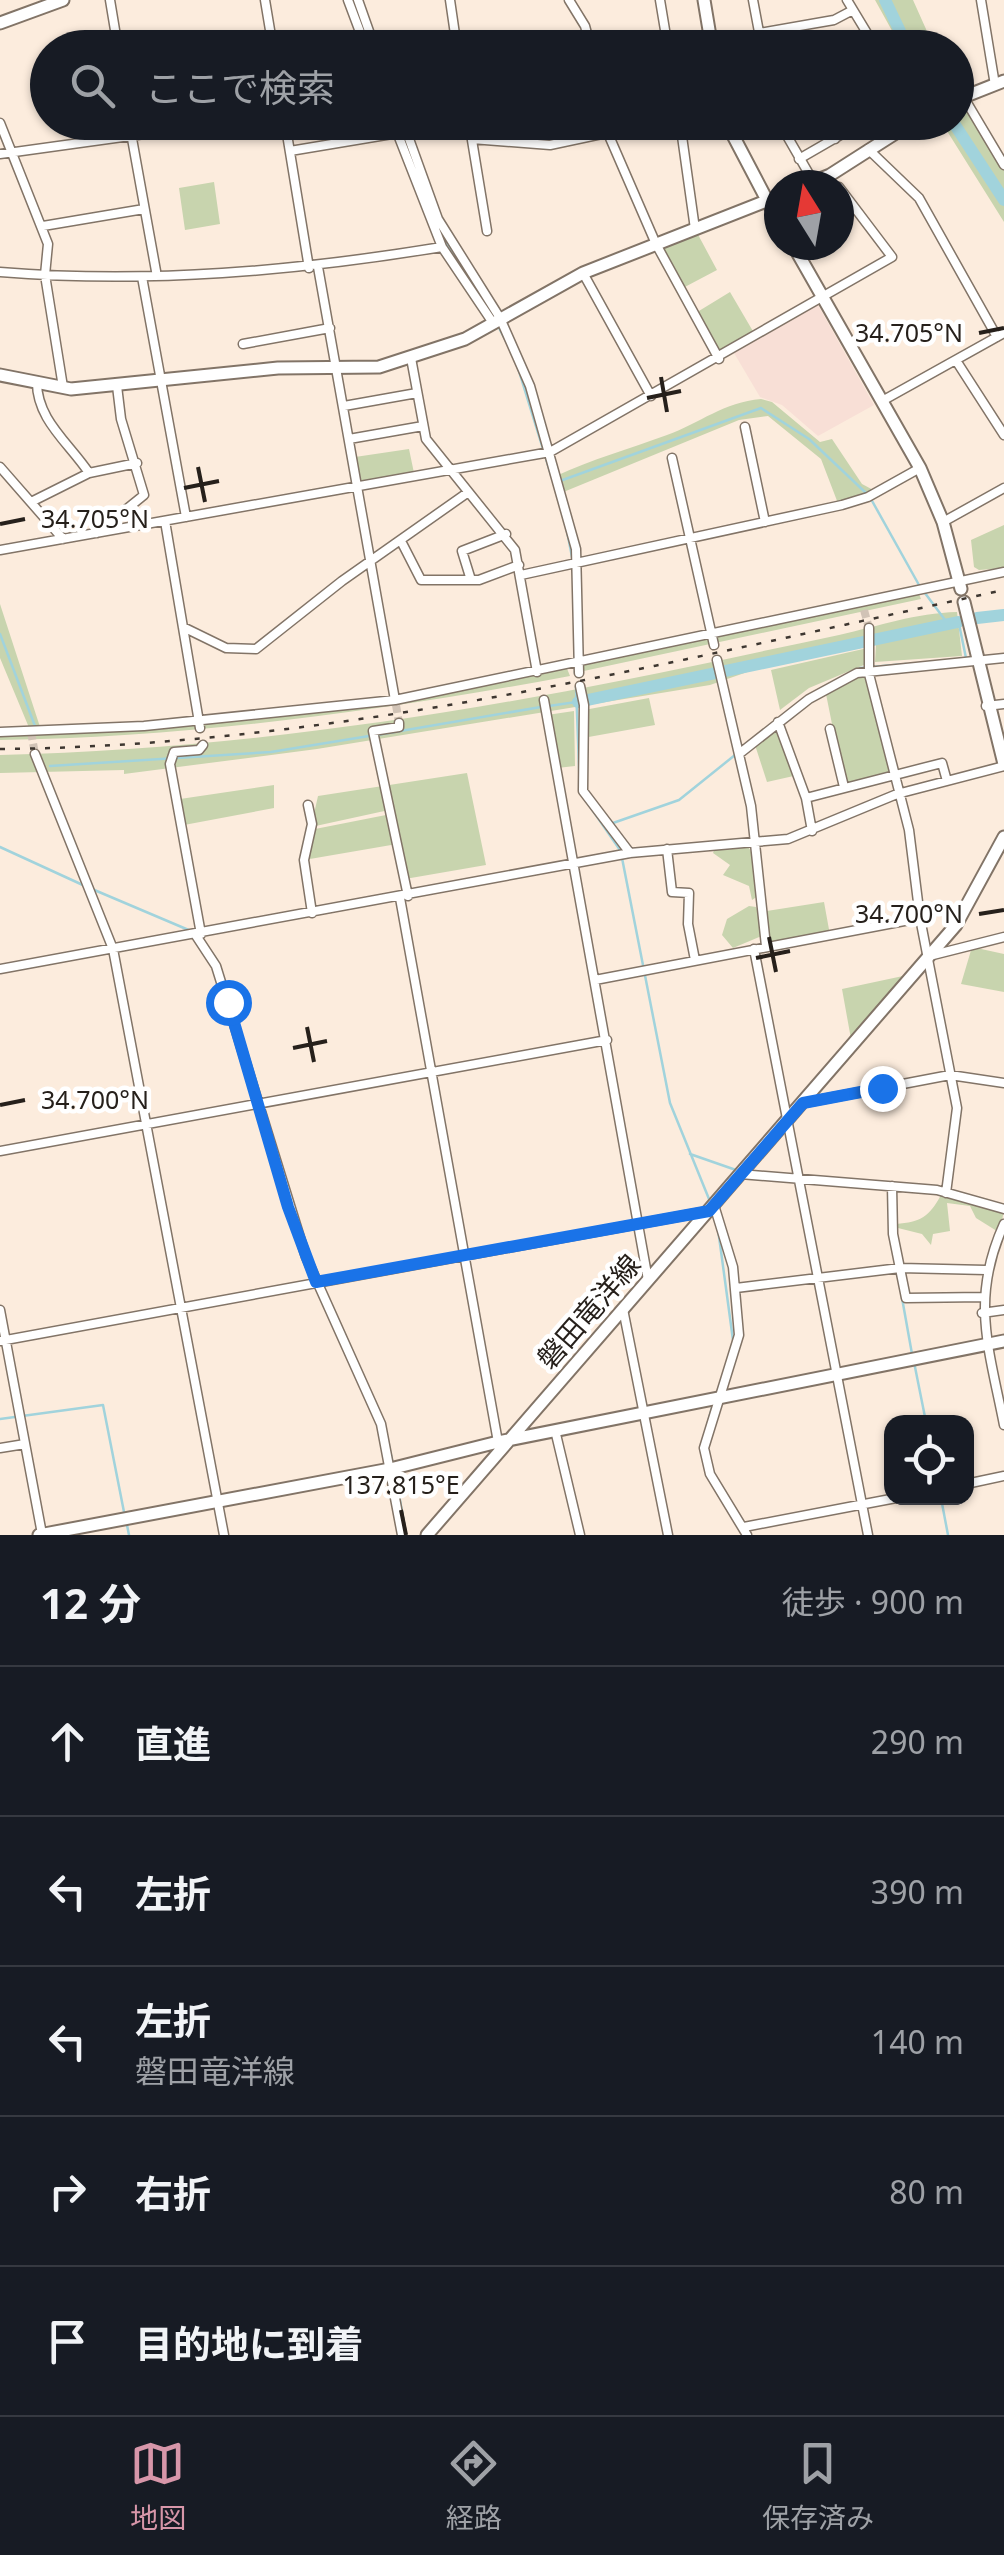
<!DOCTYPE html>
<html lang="ja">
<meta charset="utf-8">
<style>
body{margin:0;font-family:"Noto Sans","Noto Sans JP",sans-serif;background:#20242c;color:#f1f3f6}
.controls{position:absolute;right:30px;bottom:30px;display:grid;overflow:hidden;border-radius:20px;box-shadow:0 2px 8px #0004}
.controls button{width:90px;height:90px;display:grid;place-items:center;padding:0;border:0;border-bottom:2px solid #363941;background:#171b24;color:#f1f3f6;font:50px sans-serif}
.compass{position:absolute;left:764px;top:170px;width:90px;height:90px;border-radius:50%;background:#171b24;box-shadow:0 2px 8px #0004;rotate:349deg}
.stop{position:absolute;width:30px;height:30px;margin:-22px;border:8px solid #1a73e8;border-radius:50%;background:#fff}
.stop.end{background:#1a73e8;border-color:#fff;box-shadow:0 2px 10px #0008}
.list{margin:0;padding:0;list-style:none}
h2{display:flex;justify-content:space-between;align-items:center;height:130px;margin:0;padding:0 40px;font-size:42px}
h2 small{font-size:32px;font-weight:400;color:#9ea1a6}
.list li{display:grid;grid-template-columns:65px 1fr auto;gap:30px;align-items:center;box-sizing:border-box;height:150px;padding:0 40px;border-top:2px solid #363941}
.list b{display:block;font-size:38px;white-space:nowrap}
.list p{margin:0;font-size:32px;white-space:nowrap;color:#9ea1a6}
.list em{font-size:32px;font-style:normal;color:#9ea1a6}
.icon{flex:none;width:55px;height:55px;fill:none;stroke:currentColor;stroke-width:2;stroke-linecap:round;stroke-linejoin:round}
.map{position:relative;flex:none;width:1004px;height:1535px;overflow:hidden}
.search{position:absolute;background:#171b24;box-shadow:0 2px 8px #0004;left:30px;right:30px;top:30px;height:110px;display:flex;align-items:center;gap:25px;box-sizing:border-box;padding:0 35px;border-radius:55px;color:#9ea1a6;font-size:38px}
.sheet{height:880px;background:#171b24}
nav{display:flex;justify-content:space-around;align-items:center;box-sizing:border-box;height:140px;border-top:2px solid #363941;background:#171b24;font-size:28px;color:#9ea1a6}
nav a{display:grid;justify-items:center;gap:5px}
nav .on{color:#d796a9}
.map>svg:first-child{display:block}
.industrial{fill:#f8dfd6}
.green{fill:#c8d4ae}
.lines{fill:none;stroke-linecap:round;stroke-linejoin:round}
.stream{stroke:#a1d3dc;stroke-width:2.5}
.river{stroke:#a1d3dc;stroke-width:12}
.street-tunnel{stroke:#d1c3b6;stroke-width:8;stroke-dasharray:8 4;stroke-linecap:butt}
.street-casing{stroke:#827467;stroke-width:11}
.secondary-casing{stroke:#827467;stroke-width:15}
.street{stroke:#fff;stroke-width:8}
.secondary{stroke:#fff;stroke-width:11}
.rail{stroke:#3e3731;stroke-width:2.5;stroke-dasharray:5 10;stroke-linecap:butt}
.route{stroke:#1a73e8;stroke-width:12}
.ticks{fill:none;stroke:#26201b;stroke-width:4}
.labels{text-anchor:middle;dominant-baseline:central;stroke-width:9;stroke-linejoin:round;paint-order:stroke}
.street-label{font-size:28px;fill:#26201b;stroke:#fff}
.ticks-label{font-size:25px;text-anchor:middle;fill:#26201b;stroke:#fff;stroke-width:9;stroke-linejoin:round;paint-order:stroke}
</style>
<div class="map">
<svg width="1004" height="1535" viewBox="0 0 1004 1535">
<rect width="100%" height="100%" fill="#fcecdd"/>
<!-- industrial -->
<path class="industrial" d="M 818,305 L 874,405 L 818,436 L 782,405 L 760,397 L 734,353 Z"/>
<!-- green -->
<path class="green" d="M 875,0 L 913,0 L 934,47 L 901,47 Z
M 957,90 L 1004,164 L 1004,222 L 942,123 L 956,122 Z
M 214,182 L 220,224 L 185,230 L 179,188 Z
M 695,229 L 717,270 L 681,289 L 656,244 Z
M 730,292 L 754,333 L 718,352 L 694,314 Z
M 761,399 L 772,402 L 820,442 L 832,439 L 862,484 L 877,492 L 839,506 L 821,459 L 768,416 L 739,420 L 561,493 L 556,476 C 592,459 629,449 667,435 C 700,423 724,402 761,399 Z
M 409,449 L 414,473 L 357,482 L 355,457 Z
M 1004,525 L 1004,568 L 979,570 L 974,567 L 971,540 Z
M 919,594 L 921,599 L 579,672 L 580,664 Z
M 0,604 L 41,730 L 144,726 L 394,700 L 566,666 L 570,676 C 381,711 192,737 0,740 L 0,732 L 30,730 L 0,658 Z
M 957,612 L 962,656 L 875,662 L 876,645 L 756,669 L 710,685 L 317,749 L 124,774 L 124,770 L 0,773 L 0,755 C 210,750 418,721 624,680 C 696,666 767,650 839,635 C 879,626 916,613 957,612 Z
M 872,647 L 871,662 L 809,688 L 780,710 L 771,670 Z
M 867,670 L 894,770 L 844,784 L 826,694 Z
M 649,698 L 655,725 L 583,738 L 584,710 Z
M 574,711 L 575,766 L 557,768 L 547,715 Z
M 779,725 L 798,775 L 767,782 L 755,745 Z
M 467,773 L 486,865 L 405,879 L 397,844 L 304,860 L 310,830 L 391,814 L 389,810 L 311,827 L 318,796 Z
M 274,785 L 274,808 L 184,825 L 180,799 Z
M 715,848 L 749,848 L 756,861 L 758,896 L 752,900 L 749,886 L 723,875 L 730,865 L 713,853 Z
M 824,902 L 830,935 L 766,946 L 764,935 L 733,948 L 722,935 L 727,919 L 749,906 L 756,907 L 762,924 L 761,912 Z
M 972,947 L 1004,954 L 1004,992 L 961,984 Z
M 903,976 L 851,1039 L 842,989 Z
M 941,1195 L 1004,1209 L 1000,1233 L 976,1218 L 970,1206 L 947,1203 L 950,1231 L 933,1234 L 931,1245 L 922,1234 L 898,1228 L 896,1224 C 921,1222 929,1217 941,1195 Z"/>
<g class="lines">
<!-- stream -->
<path class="stream" d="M 441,234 L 493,316
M 499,328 L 507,343
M 518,368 L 551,475
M 560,481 L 761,408 L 809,439 L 866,493
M 871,499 L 919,585 L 948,624 L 959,624 L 966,658
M 566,526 L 573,562
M 0,634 L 35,726
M 575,645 L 575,673
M 860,668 L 906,664
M 576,687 L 580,792 L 620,850
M 549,706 L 576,702
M 377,735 L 541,707
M 50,766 L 271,752 L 369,736
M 613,823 L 679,800 L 735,755
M 0,847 L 85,886
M 622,858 L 670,1103 L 709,1199
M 92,889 L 191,931
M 207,946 L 217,960
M 220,968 L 231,1003
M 690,1154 L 736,1170
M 718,1229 L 733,1340
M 902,1298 L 912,1354
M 339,1323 L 383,1420
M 914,1362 L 926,1422
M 0,1419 L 103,1405 L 124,1512
M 386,1433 L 393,1464
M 703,1440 L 713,1404
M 703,1458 L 719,1496
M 395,1472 L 404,1523
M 941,1498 L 948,1535
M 127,1525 L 129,1535"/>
<!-- river -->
<path class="river" d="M 885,0 L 908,48
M 953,122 L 1004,200
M 977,618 L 1004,615
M 578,702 L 958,622"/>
<!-- street-tunnel -->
<path class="street-tunnel" d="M 864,610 L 869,628
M 396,705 L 399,723
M 31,732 L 35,754"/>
<!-- street casing -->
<g class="street-casing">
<path id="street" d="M 110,0 L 118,48
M 265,0 L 273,48
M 348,0 L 366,48
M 358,0 L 375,48
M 450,0 L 457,48
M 569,0 L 585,26 L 591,48
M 660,0 L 668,48
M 753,0 L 762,48
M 847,0 L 876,48
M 981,0 L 995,85
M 759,33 L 834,20 L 853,10
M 963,96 L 1004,165
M 129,122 L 156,271
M 285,122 L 309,268
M 393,122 L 442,247 L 493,323
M 403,122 L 438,219 L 500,318 L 530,386 L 576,549 L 579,673
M 469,122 L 487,231
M 603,122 L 656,244 L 719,359
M 680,122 L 695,229
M 779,122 L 813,181
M 825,122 L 835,139
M 871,122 L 880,140
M 0,123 L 48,244 L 45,275 L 63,387
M 472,139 L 550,145 L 658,122
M 868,149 L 919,198 L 997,337
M 290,151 L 464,122
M 0,154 L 231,122
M 799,159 L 863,122
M 43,226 L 144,209
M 318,267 L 395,700
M 0,272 C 149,284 296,271 442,247
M 583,273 L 651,396
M 142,277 L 186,517
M 243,344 L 330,328
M 411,358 L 426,439 L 515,550 L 537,672
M 957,362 L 1004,435
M 37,381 C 36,419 69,443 89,473
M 882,401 L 1004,333
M 344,406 L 417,393
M 745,427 L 765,522
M 349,439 L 423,426
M 672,458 L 714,645
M 0,467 L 63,539
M 31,502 L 89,473 L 137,463
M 165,521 L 200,728
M 943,522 L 1004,488
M 97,533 L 144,495 L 121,419 L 117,386
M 401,541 L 421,580 L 479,580 L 519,565
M 0,550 L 550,452 L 892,257 L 839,187
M 521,575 L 842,505 L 868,497 L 920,468
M 471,580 L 462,551 L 506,534
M 183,627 L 226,648 L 256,649 L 342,581 L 467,493
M 869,628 L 869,674 L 909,830 L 920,918 L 957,1108 L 946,1193
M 717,660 L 751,806 L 766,946
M 580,686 L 584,705 L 583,791 L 630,853
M 544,700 L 648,1280
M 986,706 L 1004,704
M 778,722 L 806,798 L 812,831
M 399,723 L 399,727 L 373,731 L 408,896
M 830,729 L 844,787
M 0,732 L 144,726 L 395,700 L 1004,572
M 35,754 L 113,949 L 224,1535
M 739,754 L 809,699 L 857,673 L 1004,658
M 806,798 L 942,763 L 947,781
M 308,805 L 312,824 L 304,860 L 312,913
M 667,849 L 672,892 L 689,893 L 688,924 L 695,960
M 400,898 L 498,1442
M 195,934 L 216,966 L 306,1257 L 381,1424 L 402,1535
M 201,934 L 170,764 L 174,752 L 199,750 L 203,745
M 754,949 L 868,1535
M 933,955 L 1004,937
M 0,969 L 630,853 L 788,839 L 897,794 L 1004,766
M 595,980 L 920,918
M 803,1103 L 950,1075 L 1004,1083
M 0,1151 L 607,1040
M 740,1174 L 937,1190 L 1004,1209
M 892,1186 L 893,1234 L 906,1298 L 984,1297
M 714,1205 L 733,1267 L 739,1335 L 704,1448 L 710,1474 L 747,1535
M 1004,1224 C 970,1299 989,1348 1004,1425
M 736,1288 L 900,1268 L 986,1270
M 623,1309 L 668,1535
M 0,1310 L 42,1534
M 982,1313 L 1004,1310
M 0,1341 L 709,1211
M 555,1430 L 580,1535
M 0,1448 L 25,1444
M 966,1484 L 1004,1476
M 744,1527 L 896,1498"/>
</g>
<!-- secondary casing -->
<g class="secondary-casing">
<path id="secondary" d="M 704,0 L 712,48
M 0,23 L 63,0
M 956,100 L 1004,81
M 726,122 L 779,223
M 805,185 L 830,175 L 913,122
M 793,245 L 920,468 L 943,522 L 961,589
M 0,375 L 71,389 L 278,368 L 379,367 L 465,339 L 583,273 L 779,196
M 964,602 L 1004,764
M 39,1535 L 390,1469 L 498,1442 L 1004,1341
M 427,1535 L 956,925 L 1004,837"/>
</g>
<!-- street -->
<use href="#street" class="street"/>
<!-- secondary -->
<use href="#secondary" class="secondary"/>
<!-- rail -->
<path class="rail" d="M 0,749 C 341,746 673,661 1004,590"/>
</g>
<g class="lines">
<!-- route -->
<path class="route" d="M 228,1002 L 288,1207 L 316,1282 L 709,1211 L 803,1103 L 882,1088"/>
</g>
<!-- ticks -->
<path class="ticks" d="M 979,333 L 1004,328M 661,377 L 667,412M 647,398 L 681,391M 198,467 L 205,502M 184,488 L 219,481M 0,524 L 25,519M 979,914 L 1004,910M 769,937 L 776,972M 756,958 L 790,951M 307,1027 L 314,1062M 293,1048 L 327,1041M 0,1105 L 25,1100M 401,1510 L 406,1535"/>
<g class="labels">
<!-- street labels -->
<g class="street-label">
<text transform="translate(588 1311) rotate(-49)">磐田竜洋線</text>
</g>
</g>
<g class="ticks-label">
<text x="909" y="342">34.705°N</text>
<text x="95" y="528">34.705°N</text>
<text x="909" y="923">34.700°N</text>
<text x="95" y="1109">34.700°N</text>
<text x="401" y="1494">137.815°E</text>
</g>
</svg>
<div class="controls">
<button><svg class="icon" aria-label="locate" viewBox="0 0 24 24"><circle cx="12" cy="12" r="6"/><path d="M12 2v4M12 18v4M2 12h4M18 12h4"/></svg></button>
</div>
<svg class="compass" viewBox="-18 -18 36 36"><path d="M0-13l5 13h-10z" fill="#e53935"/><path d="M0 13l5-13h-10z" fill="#9ea1a6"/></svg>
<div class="stop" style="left:228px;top:1002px"></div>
<div class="stop end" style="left:882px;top:1088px"></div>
<div class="search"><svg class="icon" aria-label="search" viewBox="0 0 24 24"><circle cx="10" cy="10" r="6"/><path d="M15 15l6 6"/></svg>ここで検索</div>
</div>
<section class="sheet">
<h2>12 分<small>徒歩 · 900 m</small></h2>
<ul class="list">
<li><svg class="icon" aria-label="ahead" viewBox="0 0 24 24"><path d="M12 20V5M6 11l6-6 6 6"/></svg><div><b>直進</b></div><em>290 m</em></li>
<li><svg class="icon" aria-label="left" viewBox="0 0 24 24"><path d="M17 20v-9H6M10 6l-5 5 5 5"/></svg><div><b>左折</b></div><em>390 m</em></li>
<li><svg class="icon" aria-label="left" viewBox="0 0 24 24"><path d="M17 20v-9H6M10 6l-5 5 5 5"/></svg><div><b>左折</b><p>磐田竜洋線</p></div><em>140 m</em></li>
<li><svg class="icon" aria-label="right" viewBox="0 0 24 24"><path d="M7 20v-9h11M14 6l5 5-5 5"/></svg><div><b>右折</b></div><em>80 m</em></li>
<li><svg class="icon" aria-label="arrive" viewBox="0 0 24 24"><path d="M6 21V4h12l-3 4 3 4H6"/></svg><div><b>目的地に到着</b></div></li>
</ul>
</section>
<nav>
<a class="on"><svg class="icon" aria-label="map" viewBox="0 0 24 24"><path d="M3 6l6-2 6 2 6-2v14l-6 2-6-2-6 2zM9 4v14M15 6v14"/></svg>地図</a>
<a><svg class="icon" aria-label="directions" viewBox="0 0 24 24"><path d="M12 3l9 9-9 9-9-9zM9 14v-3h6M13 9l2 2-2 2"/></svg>経路</a>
<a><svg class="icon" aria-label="saved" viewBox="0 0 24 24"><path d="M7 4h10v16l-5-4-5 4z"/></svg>保存済み</a>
</nav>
